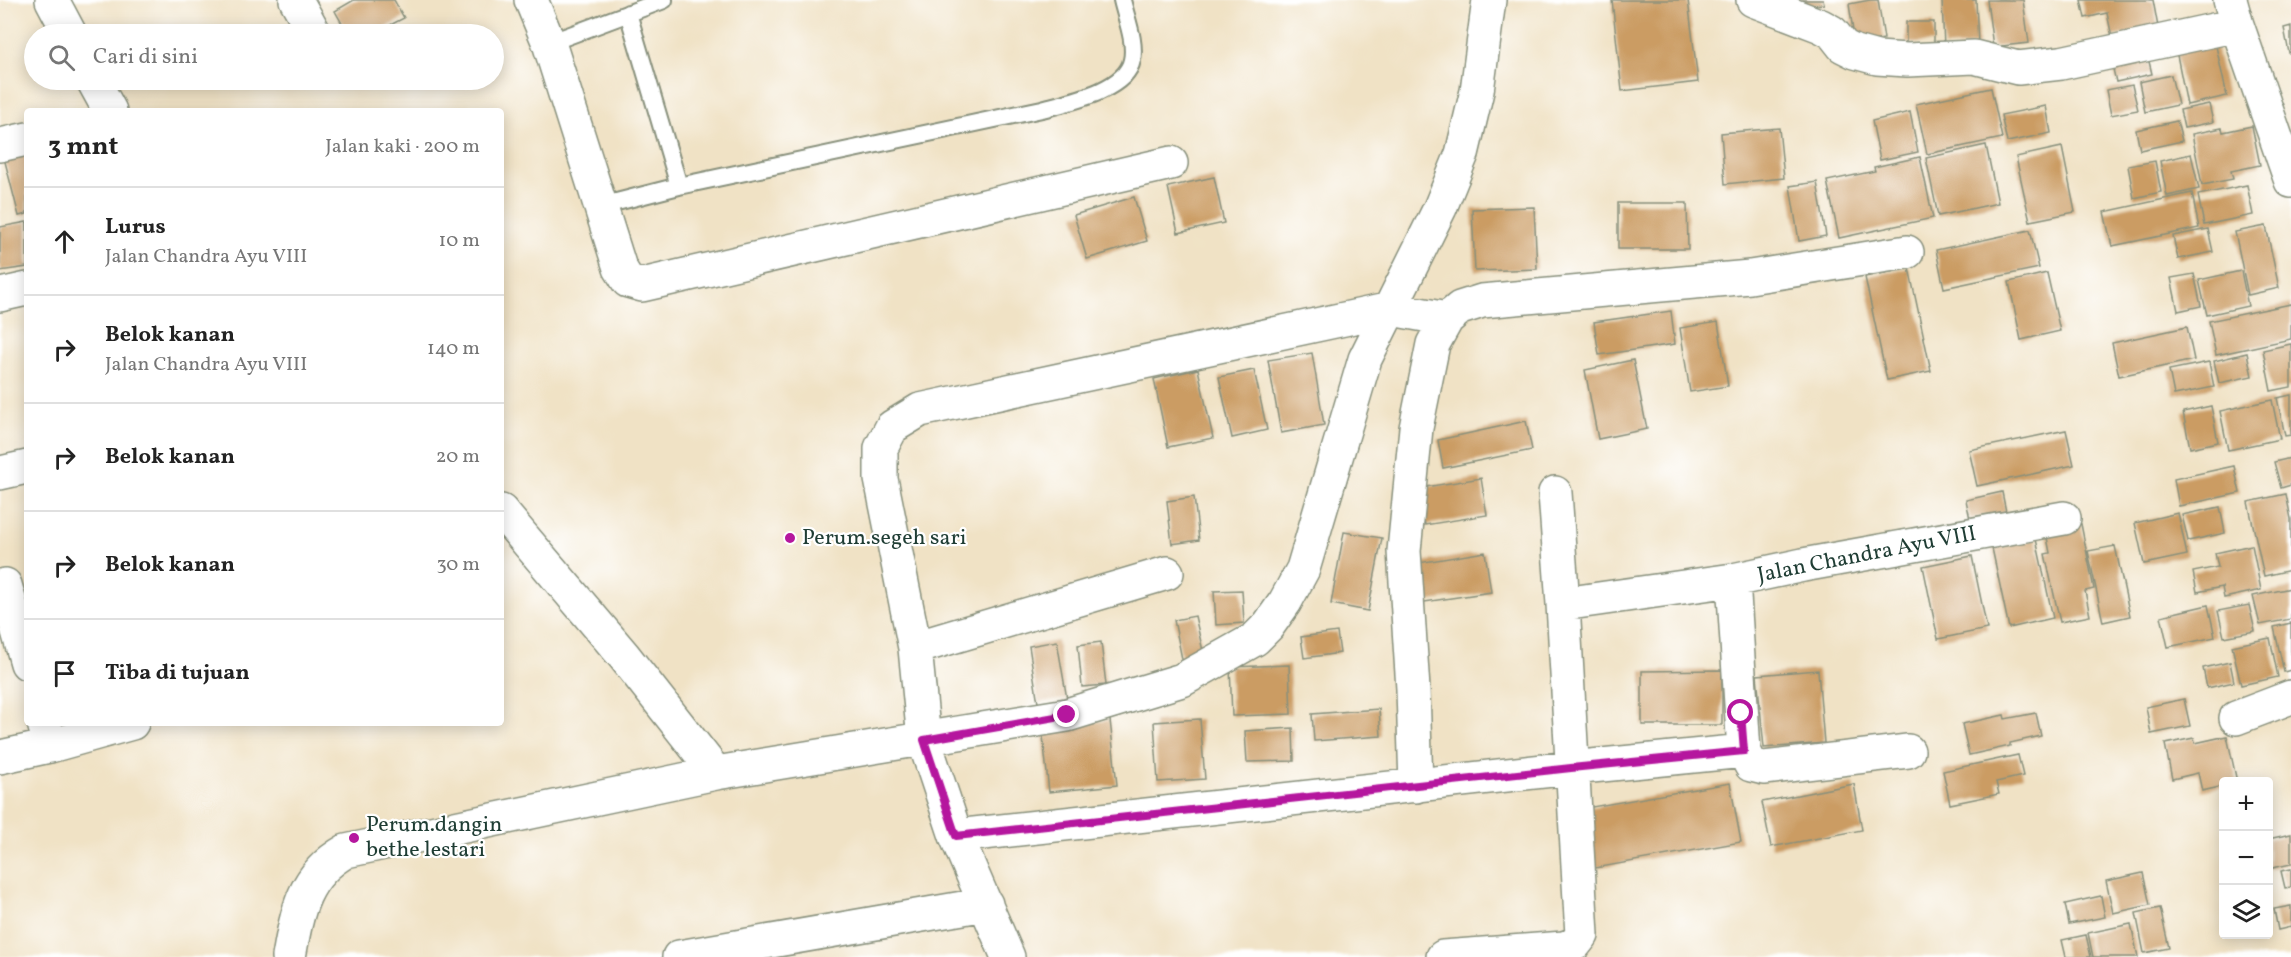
<!DOCTYPE html>
<html lang="id">
<meta charset="utf-8">
<style>
body{margin:0;font-family:Vollkorn,serif;background:#f2f2f2;color:#222}
.controls{position:absolute;right:18px;bottom:18px;display:grid;overflow:hidden;border-radius:6px;box-shadow:0 3px 15px #0003}
.controls button{width:54px;height:54px;display:grid;place-items:center;padding:0;border:0;border-bottom:2px solid #e0e0e0;background:#fff;color:#222;font:30px sans-serif}
.stop{position:absolute;width:18px;height:18px;margin:-14px;border:4px solid #b5179e;border-radius:50%;background:#fff}
.stop.end{background:#b5179e;border-color:#fff;box-shadow:0 2px 6px #0008}
.list{margin:0;padding:0;list-style:none}
h2{display:flex;justify-content:space-between;align-items:center;height:78px;margin:0;padding:0 24px;font-size:26px}
h2 small{font-size:20px;font-weight:400;color:#767676}
.list li{display:grid;grid-template-columns:39px 1fr auto;gap:18px;align-items:center;box-sizing:border-box;height:108px;padding:0 24px;border-top:2px solid #e0e0e0}
.list b{display:block;font-size:22px;white-space:nowrap}
.list p{margin:0;font-size:20px;white-space:nowrap;color:#767676}
.list em{font-size:20px;font-style:normal;color:#767676}
.icon{flex:none;width:33px;height:33px;fill:none;stroke:currentColor;stroke-width:2;stroke-linecap:round;stroke-linejoin:round}
.map{position:relative;flex:none;width:2291px;height:957px;overflow:hidden}
.search{position:absolute;background:#fff;box-shadow:0 3px 15px #0003;left:24px;top:24px;width:480px;height:66px;display:flex;align-items:center;gap:15px;box-sizing:border-box;padding:0 21px;border-radius:33px;color:#767676;font-size:22px}
.panel{position:absolute;background:#fff;box-shadow:0 3px 15px #0003;left:24px;top:108px;width:480px;height:618px;border-radius:6px}
.map>svg:first-child{display:block}
.building{fill:#cb9c63}
.lines{fill:none;stroke-linecap:round;stroke-linejoin:round}
.lane-casing{stroke:#88907c;stroke-width:20}
.street-casing{stroke:#88907c;stroke-width:36}
.lane{stroke:#fff;stroke-width:16}
.street{stroke:#fff;stroke-width:33}
.route{stroke:#b5179e;stroke-width:8}
.poi-dot{fill:#b5179e;stroke:#fff;stroke-width:2}
.labels{text-anchor:middle;dominant-baseline:central;stroke-width:4.5;stroke-linejoin:round;paint-order:stroke}
.poi-label{font-size:22px;fill:#1f3d34;stroke:#fff;text-anchor:start}
.street-label{font-size:22px;fill:#1f3d34;stroke:#fff}
</style>
<div class="map">
<svg width="2291" height="957" viewBox="0 0 2291 957">
<rect width="100%" height="100%" fill="#fff"/>
<filter id="ink" filterUnits="userSpaceOnUse"><feTurbulence type="fractalNoise" baseFrequency=".0167" numOctaves="2"/><feDisplacementMap in="SourceGraphic" scale="12" xChannelSelector="R" yChannelSelector="G"/><feConvolveMatrix kernelMatrix="1 2 1 2 8 2 1 2 1" color-interpolation-filters="sRGB"/></filter>
<filter id="wash" filterUnits="userSpaceOnUse"><feTurbulence type="fractalNoise" baseFrequency=".008" numOctaves="4" result="noise"/><feDisplacementMap in="SourceGraphic" scale="24" xChannelSelector="R" yChannelSelector="G"/><feGaussianBlur stdDeviation="1.35" result="paint"/><feColorMatrix in="noise" values="0 0 0 0 0 0 0 0 0 0 0 0 0 0 0 0 0 1.4 0 .05"/><feComposite in="paint" operator="in"/></filter>
<g filter="url(#wash)">
<rect width="100%" height="100%" fill="#f0e2c5"/>
<g id="blocks">
<!-- building -->
<path class="building" d="M 354,0 L 394,0 L 404,18 L 373,34 L 348,34 L 335,11 Z
M 1612,0 L 1688,0 L 1698,82 L 1622,91 Z
M 1785,0 L 1823,0 L 1824,4 L 1785,7 Z
M 1870,0 L 1878,0 L 1884,39 L 1855,44 L 1849,4 Z
M 1942,0 L 1976,0 L 1978,45 L 1944,47 Z
M 1987,0 L 2023,0 L 2029,43 L 1993,47 Z
M 2081,0 L 2153,0 L 2158,27 L 2112,37 L 2107,13 L 2085,18 Z
M 1906,22 L 1934,22 L 1934,43 L 1906,43 Z
M 2291,26 L 2291,52 L 2289,53 L 2284,28 Z
M 2214,37 L 2227,96 L 2187,105 L 2175,45 Z
M 2146,49 L 2152,74 L 2116,82 L 2110,56 Z
M 2171,75 L 2178,105 L 2145,112 L 2139,82 Z
M 2132,85 L 2138,110 L 2111,115 L 2106,90 Z
M 1991,88 L 2002,138 L 1927,154 L 1916,104 Z
M 2209,104 L 2213,122 L 2184,128 L 2180,110 Z
M 2046,106 L 2051,133 L 2007,142 L 2001,115 Z
M 1910,112 L 1918,152 L 1880,160 L 1872,121 Z
M 2177,121 L 2182,141 L 2140,150 L 2136,130 Z
M 2252,126 L 2260,165 L 2231,171 L 2233,179 L 2202,185 L 2192,134 L 2222,128 L 2223,132 Z
M 1779,128 L 1784,178 L 1725,184 L 1721,133 Z
M 27,143 L 27,214 L 19,216 L 2,150 Z
M 1986,145 L 1998,203 L 1938,216 L 1926,158 Z
M 2062,147 L 2075,212 L 2030,221 L 2016,157 Z
M 2191,154 L 2199,189 L 2167,196 L 2160,161 Z
M 1920,157 L 1933,218 L 1839,238 L 1827,181 L 1875,171 L 1874,167 Z
M 2155,161 L 2161,192 L 2134,198 L 2128,166 Z
M 1214,177 L 1224,223 L 1178,233 L 1168,187 Z
M 1817,182 L 1826,236 L 1799,241 L 1790,186 Z
M 2247,185 L 2253,215 L 2204,225 L 2198,195 Z
M 2192,193 L 2199,228 L 2112,246 L 2104,212 Z
M 1134,197 L 1147,241 L 1087,259 L 1074,215 Z
M 1618,203 L 1687,203 L 1688,249 L 1618,249 Z
M 1534,207 L 1537,269 L 1475,271 L 1472,209 Z
M 27,222 L 27,267 L 0,271 L 0,227 Z
M 2266,226 L 2279,288 L 2248,295 L 2235,232 Z
M 2208,229 L 2213,252 L 2178,259 L 2173,236 Z
M 2030,230 L 2039,268 L 1944,288 L 1936,250 Z
M 1909,268 L 1931,371 L 1887,380 L 1865,277 Z
M 2241,271 L 2248,306 L 2207,315 L 2199,280 Z
M 2047,273 L 2060,331 L 2021,340 L 2009,282 Z
M 2194,274 L 2201,306 L 2178,311 L 2171,278 Z
M 2291,304 L 2291,339 L 2216,355 L 2209,321 Z
M 1671,311 L 1675,344 L 1599,355 L 1594,322 Z
M 1718,322 L 1728,386 L 1690,392 L 1680,328 Z
M 2187,327 L 2194,360 L 2119,376 L 2112,343 Z
M 2291,344 L 2291,387 L 2271,391 L 2263,350 Z
M 1312,353 L 1324,425 L 1281,433 L 1268,360 Z
M 2247,353 L 2252,376 L 2219,383 L 2214,361 Z
M 1633,360 L 1647,429 L 1598,439 L 1585,370 Z
M 2209,362 L 2214,387 L 2174,395 L 2169,370 Z
M 1198,369 L 1213,438 L 1168,447 L 1154,379 Z
M 1254,370 L 1267,430 L 1232,438 L 1219,377 Z
M 2291,395 L 2291,435 L 2285,436 L 2277,398 Z
M 2272,400 L 2280,439 L 2228,450 L 2220,411 Z
M 2211,406 L 2218,442 L 2190,448 L 2183,412 Z
M 1526,421 L 1532,450 L 1443,468 L 1438,440 Z
M 2066,430 L 2074,465 L 1977,486 L 1969,450 Z
M 2291,458 L 2291,485 L 2281,488 L 2274,462 Z
M 2234,466 L 2240,493 L 2179,506 L 2174,479 Z
M 1481,478 L 1487,515 L 1425,525 L 1419,488 Z
M 2002,492 L 2006,512 L 1970,519 L 1966,500 Z
M 2286,494 L 2291,519 L 2291,570 L 2264,576 L 2248,502 Z
M 1194,497 L 1199,540 L 1172,544 L 1167,501 Z
M 2220,507 L 2225,533 L 2188,541 L 2182,515 Z
M 2178,513 L 2187,555 L 2144,564 L 2135,523 Z
M 2081,524 L 2094,589 L 2085,591 L 2090,616 L 2060,622 L 2045,554 L 2050,553 L 2046,532 Z
M 1344,532 L 1382,538 L 1368,611 L 1331,604 Z
M 2036,539 L 2053,618 L 2009,628 L 1992,548 Z
M 2252,545 L 2261,590 L 2224,598 L 2222,587 L 2197,592 L 2193,572 L 2218,567 L 2215,553 Z
M 2115,546 L 2130,616 L 2103,622 L 2088,551 Z
M 1485,552 L 1491,592 L 1418,603 L 1412,564 Z
M 1972,556 L 1987,629 L 1938,639 L 1923,566 Z
M 2291,588 L 2291,619 L 2260,625 L 2253,596 Z
M 1242,590 L 1244,623 L 1216,625 L 1214,591 Z
M 2208,605 L 2215,637 L 2168,647 L 2161,616 Z
M 2249,605 L 2255,631 L 2224,637 L 2218,611 Z
M 1195,616 L 1205,660 L 1183,664 L 1174,620 Z
M 2291,623 L 2291,670 L 2284,672 L 2274,627 Z
M 1337,632 L 1340,653 L 1304,658 L 1301,637 Z
M 2270,638 L 2278,677 L 2241,685 L 2232,646 Z
M 1057,641 L 1067,699 L 1038,703 L 1029,646 Z
M 1101,642 L 1106,685 L 1082,687 L 1078,645 Z
M 2230,662 L 2234,682 L 2207,688 L 2203,668 Z
M 1289,665 L 1291,714 L 1232,716 L 1230,667 Z
M 1722,670 L 1722,725 L 1642,725 L 1642,671 Z
M 1818,670 L 1824,743 L 1764,748 L 1757,675 Z
M 2184,699 L 2190,726 L 2151,734 L 2146,707 Z
M 1379,709 L 1381,736 L 1314,741 L 1312,714 Z
M 2036,713 L 2041,736 L 2010,743 L 2010,746 L 1969,755 L 1962,724 L 2004,715 L 2005,719 Z
M 1200,719 L 1205,779 L 1158,782 L 1154,722 Z
M 1110,720 L 1117,785 L 1049,792 L 1042,727 Z
M 1293,728 L 1294,761 L 1247,762 L 1245,731 Z
M 2227,736 L 2237,782 L 2224,782 L 2224,786 L 2202,791 L 2198,773 L 2172,779 L 2165,744 L 2194,738 L 2195,743 Z
M 2018,755 L 2023,776 L 1996,782 L 1999,794 L 1950,804 L 1943,771 Z
M 1730,783 L 1741,842 L 1590,869 L 1580,809 Z
M 1854,784 L 1862,830 L 1771,847 L 1762,802 Z
M 2291,834 L 2291,864 L 2268,869 L 2268,839 Z
M 2291,869 L 2291,887 L 2285,888 L 2281,871 Z
M 2143,873 L 2150,905 L 2113,913 L 2106,881 Z
M 2101,896 L 2105,917 L 2069,924 L 2065,904 Z
M 2291,906 L 2291,927 L 2278,930 L 2274,909 Z
M 2160,908 L 2169,948 L 2144,953 L 2136,913 Z
M 2131,924 L 2138,957 L 2093,957 L 2088,933 Z
M 2086,935 L 2091,957 L 2066,957 L 2062,940 Z"/>
</g>
</g>
<g filter="url(#ink)">
<use href="#blocks" fill-opacity="0" stroke="#88907c" stroke-width="1.5"/>
<g class="lines">
<!-- lane casing -->
<g class="lane-casing">
<path id="lane" d="M 628,13 L 679,186
M 549,43 L 664,0
M 601,206 L 679,186 L 1042,109 C 1068,102 1126,91 1132,60 C 1136,42 1126,18 1122,0"/>
</g>
<!-- street casing -->
<g class="street-casing">
<path id="street" d="M 52,0 L 70,34
M 296,0 L 315,34
M 531,0 L 549,43 L 620,268 L 628,281 L 642,285 L 1171,163
M 1753,0 L 1821,26 L 1832,32 L 1843,46 L 1855,52 L 1877,58 L 1907,60 L 1974,57 L 2018,68 L 2061,63 L 2237,25
M 2230,0 L 2237,25 L 2291,181
M 93,80 L 110,111
M 0,145 L 27,139
M 0,295 L 27,289
M 0,473 L 27,467
M 501,511 L 624,656 L 716,773
M 5,585 L 27,663
M 1563,604 L 1733,580
M 915,648 L 1167,573
M 2236,718 L 2291,697
M 44,723 L 50,746 L 132,723
M 1744,751 L 1751,765 L 1764,768 L 1908,751
M 0,757 L 50,746
M 1416,786 L 1413,689 L 1404,551 L 1416,428 L 1433,344 L 1447,319 L 1460,308 L 1482,301 L 1750,277 L 1907,252
M 956,836 L 1571,768 L 1744,751 L 1733,580 L 1803,565 L 2064,518
M 289,957 C 297,912 303,875 346,851 L 716,773 L 1067,715 L 1182,680 L 1255,639 L 1268,626 L 1285,602 L 1303,569 L 1365,359 L 1440,208 L 1462,154 L 1477,91 L 1489,0
M 679,957 L 986,904
M 1008,957 L 956,836 L 924,740 L 915,648 L 881,479 L 881,448 L 892,427 L 920,410 L 1391,309 L 1447,319
M 1443,957 L 1564,948 L 1575,944 L 1582,935 L 1563,604 L 1555,493"/>
</g>
<!-- lane -->
<use href="#lane" class="lane"/>
<!-- street -->
<use href="#street" class="street"/>
</g>
</g>
<g class="lines" filter="url(#ink)">
<!-- route -->
<path class="route" d="M 1067,715 L 924,740 L 956,836 L 1571,768 L 1744,751 L 1741,713"/>
</g>
<!-- markers -->
<g class="poi-dot">
<circle cx="790" cy="538" r="6"/>
<circle cx="354" cy="838" r="6"/>
</g>
<g class="labels">
<!-- poi labels -->
<g class="poi-label">
<text x="802" y="538">Perum.segeh sari</text>
<text x="366" y="825">Perum.dangin<tspan x="366" dy="25">bethe lestari</tspan></text>
</g>
<!-- street labels -->
<g class="street-label">
<text transform="translate(1867 555) rotate(-11)">Jalan Chandra Ayu VIII</text>
</g>
</g>
</svg>
<div class="controls">
<button>+</button>
<button>−</button>
<button><svg class="icon" aria-label="layers" viewBox="0 0 24 24"><path d="M12 4l9 5-9 5-9-5zM3 14l9 5 9-5"/></svg></button>
</div>
<div class="stop" style="left:1741px;top:713px"></div>
<div class="stop end" style="left:1067px;top:715px"></div>
<div class="search"><svg class="icon" aria-label="search" viewBox="0 0 24 24"><circle cx="10" cy="10" r="6"/><path d="M15 15l6 6"/></svg>Cari di sini</div>
<section class="panel">
<h2>3 mnt<small>Jalan kaki · 200 m</small></h2>
<ul class="list">
<li><svg class="icon" aria-label="ahead" viewBox="0 0 24 24"><path d="M12 20V5M6 11l6-6 6 6"/></svg><div><b>Lurus</b><p>Jalan Chandra Ayu VIII</p></div><em>10 m</em></li>
<li><svg class="icon" aria-label="right" viewBox="0 0 24 24"><path d="M7 20v-9h11M14 6l5 5-5 5"/></svg><div><b>Belok kanan</b><p>Jalan Chandra Ayu VIII</p></div><em>140 m</em></li>
<li><svg class="icon" aria-label="right" viewBox="0 0 24 24"><path d="M7 20v-9h11M14 6l5 5-5 5"/></svg><div><b>Belok kanan</b></div><em>20 m</em></li>
<li><svg class="icon" aria-label="right" viewBox="0 0 24 24"><path d="M7 20v-9h11M14 6l5 5-5 5"/></svg><div><b>Belok kanan</b></div><em>30 m</em></li>
<li><svg class="icon" aria-label="arrive" viewBox="0 0 24 24"><path d="M6 21V4h12l-3 4 3 4H6"/></svg><div><b>Tiba di tujuan</b></div></li>
</ul>
</section>
</div>
